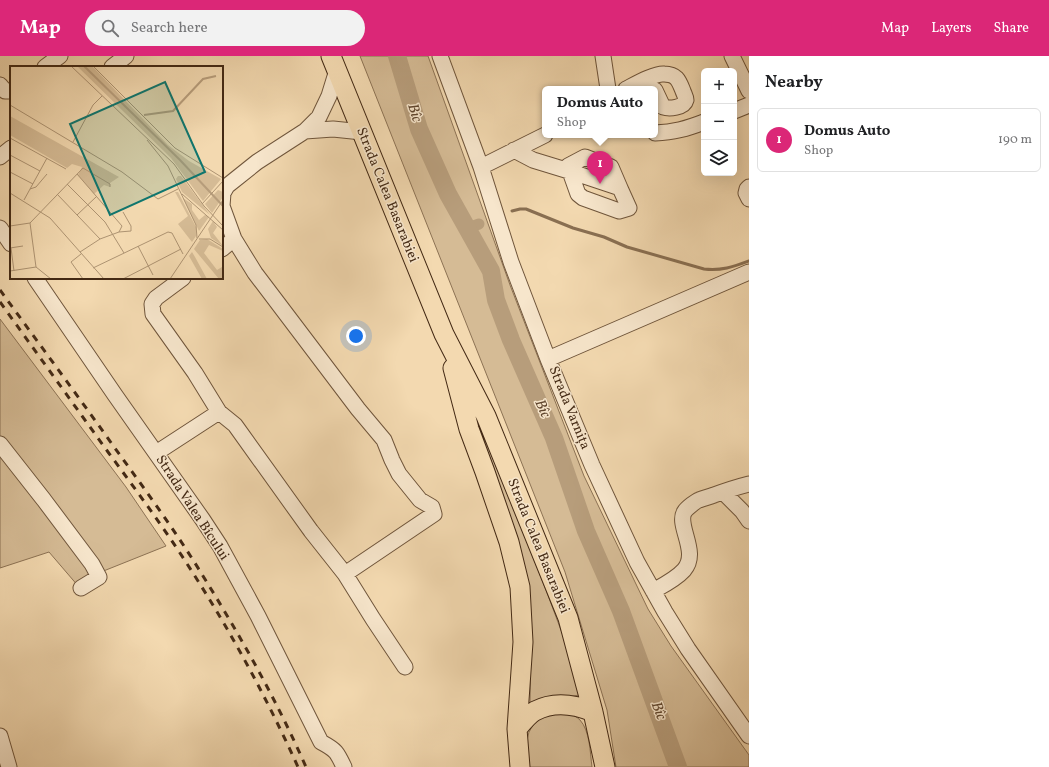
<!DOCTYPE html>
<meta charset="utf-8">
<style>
body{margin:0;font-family:Vollkorn,serif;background:#f2f2f2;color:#202124}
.controls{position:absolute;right:12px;top:12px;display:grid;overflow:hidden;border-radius:6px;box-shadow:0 4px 16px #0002}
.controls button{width:36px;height:36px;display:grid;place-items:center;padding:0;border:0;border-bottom:1px solid #e0e0e0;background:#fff;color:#202124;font:20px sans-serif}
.you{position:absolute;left:356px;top:280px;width:14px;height:14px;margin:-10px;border:3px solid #fff;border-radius:50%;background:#1a73e8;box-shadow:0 0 0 6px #1a73e833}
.badge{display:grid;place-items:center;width:26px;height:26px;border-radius:50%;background:#db2777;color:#fff;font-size:13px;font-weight:700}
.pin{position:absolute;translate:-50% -33px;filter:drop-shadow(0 1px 2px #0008)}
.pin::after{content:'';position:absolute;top:21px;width:14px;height:12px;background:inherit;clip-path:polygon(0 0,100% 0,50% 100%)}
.popup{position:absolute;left:542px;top:30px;width:116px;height:52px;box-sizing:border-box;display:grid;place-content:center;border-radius:6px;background:#fff;filter:drop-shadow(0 1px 3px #0005);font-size:13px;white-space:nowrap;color:#757577}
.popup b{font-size:15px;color:#202124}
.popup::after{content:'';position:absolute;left:50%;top:100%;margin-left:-8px;border:8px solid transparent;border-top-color:#fff}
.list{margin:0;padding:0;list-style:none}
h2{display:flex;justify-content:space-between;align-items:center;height:52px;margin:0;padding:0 16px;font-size:17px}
h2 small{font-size:13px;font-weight:400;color:#757577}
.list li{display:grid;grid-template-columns:26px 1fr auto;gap:12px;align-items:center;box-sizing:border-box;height:64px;margin:0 8px 8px;padding:0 8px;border:1px solid #e0e0e0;border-radius:6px}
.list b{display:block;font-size:15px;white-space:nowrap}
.list p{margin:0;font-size:13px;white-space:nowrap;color:#757577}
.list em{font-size:13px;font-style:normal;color:#757577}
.icon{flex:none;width:22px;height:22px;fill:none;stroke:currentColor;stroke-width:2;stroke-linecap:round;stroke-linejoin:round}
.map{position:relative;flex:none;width:749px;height:711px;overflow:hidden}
header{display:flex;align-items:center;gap:24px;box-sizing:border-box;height:56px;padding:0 20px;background:#db2777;color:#fff}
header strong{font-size:19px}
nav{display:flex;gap:22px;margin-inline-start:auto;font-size:14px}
.search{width:280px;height:36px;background:#f2f2f2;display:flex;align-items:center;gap:10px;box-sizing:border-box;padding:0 14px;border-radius:22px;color:#757577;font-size:15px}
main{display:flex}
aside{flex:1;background:#fff}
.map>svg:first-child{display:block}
.green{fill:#d5bb95;stroke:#8c7254}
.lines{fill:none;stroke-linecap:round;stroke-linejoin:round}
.stream{stroke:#896f52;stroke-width:3}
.canal{stroke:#b79d7b;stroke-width:11}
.river{stroke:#b79d7b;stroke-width:18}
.minor-casing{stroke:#6f553b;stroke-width:17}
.major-casing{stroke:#432914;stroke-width:21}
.minor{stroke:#f7e6cc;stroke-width:15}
.major{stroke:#f3d9b0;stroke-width:19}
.rail{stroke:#432914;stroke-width:3;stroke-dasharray:7 7;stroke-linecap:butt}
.labels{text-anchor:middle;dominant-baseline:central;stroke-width:3;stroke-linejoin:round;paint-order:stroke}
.street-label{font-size:14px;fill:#432914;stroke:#f7e6cc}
.water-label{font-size:15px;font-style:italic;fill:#60462e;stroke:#f7e6cc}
.inset-river{fill:none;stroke:#b79d7b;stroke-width:2}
.inset-road{fill:none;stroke:#ad9372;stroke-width:1}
.view{fill:#0f766e;fill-opacity:0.15;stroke:#0f766e;stroke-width:2}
.inset-edge{fill:none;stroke:#432914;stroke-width:2}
</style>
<header>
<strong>Map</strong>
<div class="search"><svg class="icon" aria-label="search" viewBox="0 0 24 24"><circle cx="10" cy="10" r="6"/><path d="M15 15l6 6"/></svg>Search here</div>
<nav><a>Map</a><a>Layers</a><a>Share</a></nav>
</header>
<main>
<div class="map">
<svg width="749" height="711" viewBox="0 0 749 711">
<rect width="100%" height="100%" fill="#f3d9b0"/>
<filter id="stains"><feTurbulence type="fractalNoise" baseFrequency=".005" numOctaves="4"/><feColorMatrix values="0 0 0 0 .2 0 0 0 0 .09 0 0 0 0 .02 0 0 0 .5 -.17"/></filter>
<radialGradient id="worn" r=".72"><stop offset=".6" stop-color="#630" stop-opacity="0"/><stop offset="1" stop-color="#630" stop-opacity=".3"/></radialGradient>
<!-- green -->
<path class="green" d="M 360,0 L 428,0 L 510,229 L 584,420 L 648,553 L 671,590 L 749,699 L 749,711 L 616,711 L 607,654 L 565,516 Z
M 0,263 L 126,431 L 166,490 L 101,516 L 0,382 Z
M 481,369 L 546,534 L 565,585 L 579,639 L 530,648 L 531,581 L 475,371 Z
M 0,392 L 93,514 L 79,531 L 49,496 L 0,512 Z
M 569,657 C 573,659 577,661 580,664 C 590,675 590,696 592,711 L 528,711 L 527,684 L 529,676 L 535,666 L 546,658 Z"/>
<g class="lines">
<!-- stream -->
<path class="stream" d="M 512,155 L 520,153 L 526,153 L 573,172 L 604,181 L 627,191 L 704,213 C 721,215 733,211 749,205"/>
<!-- canal -->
<path class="canal" d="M 468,172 L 479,168"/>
<!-- river -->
<path class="river" d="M 397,0 L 419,73 L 448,138 L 491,215 L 496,244 L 511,284 L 554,382 L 586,475 L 621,555 L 678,711"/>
<!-- minor casing -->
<g class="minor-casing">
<path id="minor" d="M 440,0 L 481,111 L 511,206 L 548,303 L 592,409 L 637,506 L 665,556 L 688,593 L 749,680
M 603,0 L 608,33
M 732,0 L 749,35
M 45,11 L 60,0
M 112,11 L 126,0
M 337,14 L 329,40 L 319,61 L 305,75 L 257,106 L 227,130 L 223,137 L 222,150 L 234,183 L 255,217 L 358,353 L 384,384 L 392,404 L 399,418 L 420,444 L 432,451 L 434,458 L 345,518
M 0,29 L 5,35 L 11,35
M 626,33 C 634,29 655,17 664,18 C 677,18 679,25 683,35 C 684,38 686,41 686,44 C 684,52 669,53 663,51 L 655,34
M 734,55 L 749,49
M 305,75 L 333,73 L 362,76
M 655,77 C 674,76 686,73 704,66
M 514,94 L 533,104 L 569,115 L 620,132 L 611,111 L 585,101 L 568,110 L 578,138 L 583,142 L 619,155 L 629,152 L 620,132
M 0,101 L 11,92
M 481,111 L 545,79
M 749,131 L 747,133 L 746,137 L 749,143
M 0,172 L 11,188
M 222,193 L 234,183
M 35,222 L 115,339 L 203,464 L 220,490 L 258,560 L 321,686 C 336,694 337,696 344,711
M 183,222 L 156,242 L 152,248 L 153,258 L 195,317 L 219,356 L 235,369 L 311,475 L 345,518 L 373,563 L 405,611
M 548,303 L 749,216
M 0,388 L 44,444 L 92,508 L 99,521 L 81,532
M 156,397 L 219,356
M 723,436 L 742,455 L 749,465
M 653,535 C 664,529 676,523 684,514 C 700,496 675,468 685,455 C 687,452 696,445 699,444 C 704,442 709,441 714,439 C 725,435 737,431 749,428
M 0,680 L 9,711"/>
</g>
<!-- major casing -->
<g class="major-casing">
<path id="major" d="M 331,0 L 444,278 L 486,360 L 568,562 L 593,656 L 605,711
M 453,312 L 469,373 L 485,416 L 509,486 L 520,531 L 523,586 L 517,673 L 520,711
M 517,673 C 522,667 528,659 535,655 C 554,645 574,648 593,656"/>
</g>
<!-- minor -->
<use href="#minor" class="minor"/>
<!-- major -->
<use href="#major" class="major"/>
<!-- rail -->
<path class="rail" d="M 0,234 C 37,285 75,336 112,388 C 143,431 175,474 203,520 C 241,581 277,645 306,711
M 0,246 C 36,296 72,346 108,396 C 139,438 170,480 198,525 C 236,585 269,647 298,711"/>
</g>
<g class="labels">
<!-- street labels -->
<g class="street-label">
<text transform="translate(387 139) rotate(68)">Strada Calea Basarabiei</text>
<text transform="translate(569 352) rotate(68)">Strada Varnița</text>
<text transform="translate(192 452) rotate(57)">Strada Valea Bîcului</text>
<text transform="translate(538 490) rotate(68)">Strada Calea Basarabiei</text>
</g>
<!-- water labels -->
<g class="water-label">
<text transform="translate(414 57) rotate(73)">Bîc</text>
<text transform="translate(542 353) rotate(66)">Bîc</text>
<text transform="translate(658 655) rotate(70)">Bîc</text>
</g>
</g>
<!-- overview -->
<g transform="translate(10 10)">
<rect width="213" height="213" fill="#f3d9b0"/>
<path d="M 67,0 L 82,0 L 158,79 L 179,95 L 211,113 L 193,135 L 161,92 ZM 0,50 L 100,106 L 109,111 L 100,117 L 100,121 L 94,119 L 84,128 L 68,109 L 72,101 L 62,98 L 57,102 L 0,69 ZM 168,110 L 171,110 L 200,149 L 172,126 L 166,113 ZM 208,124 L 213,126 L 213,131 L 202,147 L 195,138 ZM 165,126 L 168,126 L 186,161 L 186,170 L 182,176 L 168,158 L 178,150 ZM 173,132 L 182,138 L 182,144 L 189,154 L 195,149 L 199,151 L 189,165 ZM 203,155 L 207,161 L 203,167 L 213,180 L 201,172 L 198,163 ZM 197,173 L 213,183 L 213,185 L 199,179 L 194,187 L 207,204 L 212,201 L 213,213 L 209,213 L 184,183 L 190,174 ZM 182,186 L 185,191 L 197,213 L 192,213 L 179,190 Z" fill="#d5bb95"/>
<path class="inset-river" d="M 74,0 L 170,94 L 213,140M 134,49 L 163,45 L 193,13 L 206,10"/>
<path class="inset-road" d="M 61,0 L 164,98 L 194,140 L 213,160M 83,0 L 165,82 L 213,112M 0,39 L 112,106 L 148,133 L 168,123M 0,72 L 56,103M 137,74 L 158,100 L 186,159 L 187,172M 63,76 L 83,39 L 92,30M 0,89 L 30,105M 0,106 L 23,118M 67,108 L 112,160 L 109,166M 57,118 L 95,156 L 114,187M 20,123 L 26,121 L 37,108M 0,127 L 40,152 L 94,213M 47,128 L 90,173M 172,128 L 213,164M 14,134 L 37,92M 192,138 L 213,115M 67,149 L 86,131M 20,157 L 26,201 L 41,213M 0,160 L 20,157 L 73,102 L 100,118 L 100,121M 189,173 L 200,173 L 213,181M 128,180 L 143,209M 0,182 L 13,180M 1,182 L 4,205M 70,186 L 90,173 L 109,166 L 121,165 L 121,160 L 113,146M 71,188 L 61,196 L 73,213M 83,202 L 158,166 L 162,167 L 173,188M 0,205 L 26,201M 113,213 L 171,183M 160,213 L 213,134"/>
<path class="view" d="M 155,16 L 195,106 L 100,149 L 60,58 Z"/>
<rect width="213" height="213" class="inset-edge"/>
</g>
<rect width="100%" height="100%" filter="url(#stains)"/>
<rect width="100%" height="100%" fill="url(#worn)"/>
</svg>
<div class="controls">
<button>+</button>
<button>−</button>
<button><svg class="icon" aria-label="layers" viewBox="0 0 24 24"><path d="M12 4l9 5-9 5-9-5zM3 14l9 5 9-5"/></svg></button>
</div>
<div class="you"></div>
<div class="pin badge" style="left:600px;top:128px">1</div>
<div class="popup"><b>Domus Auto</b>Shop</div>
</div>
<aside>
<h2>Nearby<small></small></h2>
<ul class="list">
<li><span class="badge">1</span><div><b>Domus Auto</b><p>Shop</p></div><em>190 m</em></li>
</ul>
</aside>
</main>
